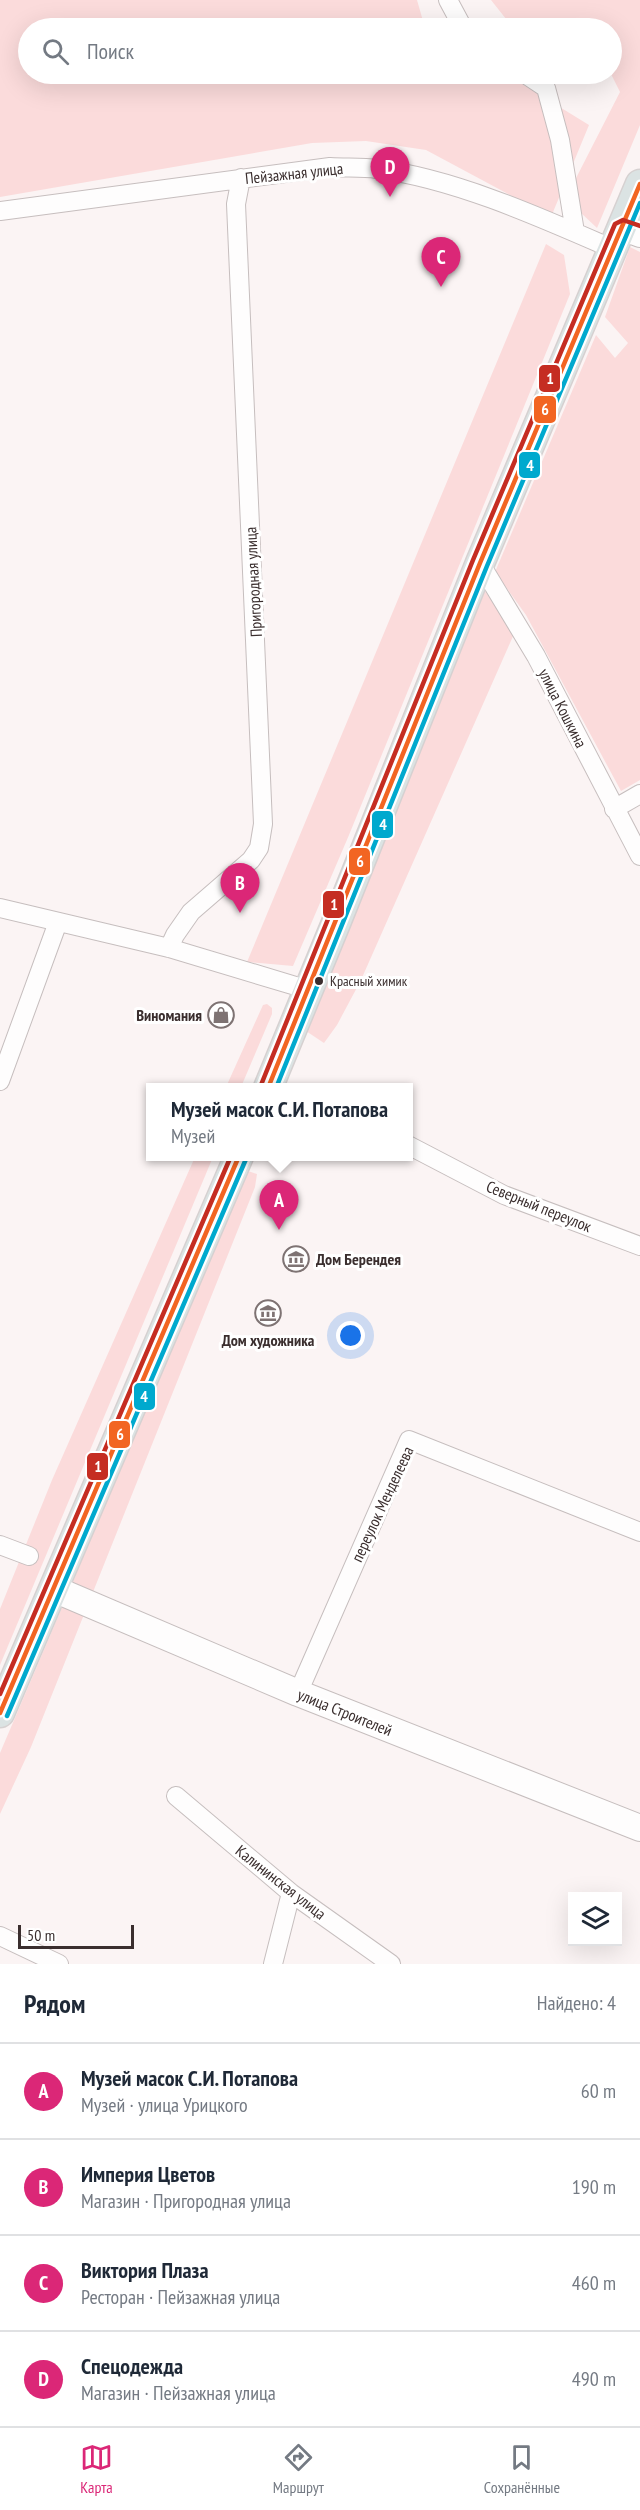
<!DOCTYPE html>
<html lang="ru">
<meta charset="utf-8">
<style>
body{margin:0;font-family:"PT Sans Narrow",sans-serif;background:#f2f2f3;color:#1f2937}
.controls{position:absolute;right:18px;bottom:18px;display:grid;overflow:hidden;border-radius:0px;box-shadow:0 6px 24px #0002}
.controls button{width:54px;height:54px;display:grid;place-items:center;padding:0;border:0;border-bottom:2px solid #e0e1e3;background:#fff;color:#1f2937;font:30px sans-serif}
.scale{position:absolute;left:18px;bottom:15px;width:116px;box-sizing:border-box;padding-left:6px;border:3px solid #3a2e2e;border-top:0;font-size:16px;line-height:21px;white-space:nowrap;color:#3a2e2e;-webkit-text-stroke:4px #fff;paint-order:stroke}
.you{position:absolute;left:351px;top:1336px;width:21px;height:21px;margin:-15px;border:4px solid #fff;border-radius:50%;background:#1a73e8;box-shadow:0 0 0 9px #1a73e833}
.badge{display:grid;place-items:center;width:39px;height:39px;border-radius:50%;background:#db2777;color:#fff;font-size:20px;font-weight:700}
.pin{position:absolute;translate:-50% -50px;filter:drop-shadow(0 2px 3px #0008)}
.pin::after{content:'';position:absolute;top:32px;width:21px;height:18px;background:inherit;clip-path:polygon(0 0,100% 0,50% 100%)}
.popup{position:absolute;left:146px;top:1083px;width:267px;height:78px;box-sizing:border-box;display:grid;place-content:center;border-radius:0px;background:#fff;filter:drop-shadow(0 2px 4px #0005);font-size:20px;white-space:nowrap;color:#747a83}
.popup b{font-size:22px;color:#1f2937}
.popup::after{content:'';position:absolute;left:50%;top:100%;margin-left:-12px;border:12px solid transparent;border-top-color:#fff}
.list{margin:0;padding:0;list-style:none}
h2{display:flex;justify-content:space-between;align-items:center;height:78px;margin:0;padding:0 24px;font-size:26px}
h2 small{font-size:20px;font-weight:400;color:#747a83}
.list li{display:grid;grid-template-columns:39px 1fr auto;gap:18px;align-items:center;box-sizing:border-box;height:96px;padding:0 24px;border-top:2px solid #e0e1e3}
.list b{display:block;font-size:22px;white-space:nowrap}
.list p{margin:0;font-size:20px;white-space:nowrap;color:#747a83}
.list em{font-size:20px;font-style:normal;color:#747a83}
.icon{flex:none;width:33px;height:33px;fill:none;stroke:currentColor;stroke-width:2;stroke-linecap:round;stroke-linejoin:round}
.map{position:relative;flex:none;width:640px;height:1964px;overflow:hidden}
.search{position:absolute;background:#fff;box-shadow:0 6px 24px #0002;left:18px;right:18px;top:18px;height:66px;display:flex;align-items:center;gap:15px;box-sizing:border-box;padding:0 21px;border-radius:33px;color:#747a83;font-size:22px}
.sheet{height:462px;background:#fff}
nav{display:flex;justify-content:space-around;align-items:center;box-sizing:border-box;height:84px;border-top:2px solid #e0e1e3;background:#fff;font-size:16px;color:#747a83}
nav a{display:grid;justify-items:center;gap:3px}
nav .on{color:#db2777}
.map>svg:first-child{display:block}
.green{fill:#fbdbdb}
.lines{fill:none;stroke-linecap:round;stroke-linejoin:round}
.street-casing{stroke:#c6bebe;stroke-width:20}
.secondary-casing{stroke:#c6bebe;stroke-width:28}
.primary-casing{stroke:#d6d1d1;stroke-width:31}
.street{stroke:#fefdfd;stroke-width:18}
.secondary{stroke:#fefdfd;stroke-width:26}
.primary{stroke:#dbe3e3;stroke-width:28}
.bus-1-casing{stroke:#fff;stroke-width:9}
.bus-2-casing{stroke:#fff;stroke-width:9}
.bus-3-casing{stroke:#fff;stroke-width:9}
.bus-1{stroke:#f26522;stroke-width:4.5}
.bus-2{stroke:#00a9ce;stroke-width:4.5}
.bus-3{stroke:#c52d22;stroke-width:4.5}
.bus-dot{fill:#3a2e2e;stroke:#fff;stroke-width:2}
.labels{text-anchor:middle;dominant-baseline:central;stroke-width:6;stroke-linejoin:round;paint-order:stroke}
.bus-label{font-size:14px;fill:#3a2e2e;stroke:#fff;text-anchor:start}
.street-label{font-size:16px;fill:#3a2e2e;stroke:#fff}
.poi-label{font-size:16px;font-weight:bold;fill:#3a2e2e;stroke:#fff;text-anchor:end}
.line-badge{stroke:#fff;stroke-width:2}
.badge-label{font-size:16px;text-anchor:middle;font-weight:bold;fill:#fff}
</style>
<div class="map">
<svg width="640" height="1964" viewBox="0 0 640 1964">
<rect width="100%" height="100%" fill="#fbf4f4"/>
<!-- green -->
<path class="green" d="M 0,0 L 417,0 L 423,21 L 434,28 L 28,28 L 28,74 L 506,74 L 589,125 L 551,217 L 426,150 L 366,141 L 312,143 L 0,197 Z
M 491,0 L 640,0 L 640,125 L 597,228 L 580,212 L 573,184 L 620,92 L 611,74 L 612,28 L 524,28 L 510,24 Z
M 546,244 L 564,255 L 570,294 L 349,835 L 293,966 L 247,962 Z
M 630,247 L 640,252 L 640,780 L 621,791 L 526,615 L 495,572 L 596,335 L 615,358 L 628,343 L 605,317 Z
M 485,591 L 514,634 L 361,980 L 337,1025 L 324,1043 L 306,1031 Z
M 267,1004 L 272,1008 L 272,1014 L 241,1087 L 226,1087 L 263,1005 Z
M 195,1157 L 213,1157 L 0,1665 L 0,1609 L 52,1480 Z
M 248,1171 L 257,1174 L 255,1187 L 31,1747 L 0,1814 L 0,1753 L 75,1577 L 236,1181 Z"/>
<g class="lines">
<!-- street casing -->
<g class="street-casing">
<path id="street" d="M 448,0 L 463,28
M 525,74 L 546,88 L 560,140 L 575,232
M 0,211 L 330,167 C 346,168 362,167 377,169 C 453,178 542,218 613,249
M 480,563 L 536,656 L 640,856
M 614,809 L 640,794
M 0,908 L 169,948 L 309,990
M 169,948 L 175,935 L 191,912 L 251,860 L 259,848 L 263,824 L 236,204 L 241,178
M 0,1081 L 58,922
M 408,1145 L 504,1195 L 640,1246
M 0,1545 L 29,1556
M 298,1693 L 409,1440 L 640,1532
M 176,1796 L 291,1893 L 391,1964
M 0,1936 L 59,1964
M 273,1964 L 291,1893"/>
</g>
<!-- secondary casing -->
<g class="secondary-casing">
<path id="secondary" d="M 622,227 L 640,234
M 54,1589 L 298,1693 L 640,1828"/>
</g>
<!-- primary casing -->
<g class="primary-casing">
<path id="primary" d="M 268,1088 L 336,923 L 480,563 L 640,184
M 0,1713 L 239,1156"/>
</g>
<!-- street -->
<use href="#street" class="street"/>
<!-- secondary -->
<use href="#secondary" class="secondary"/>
<!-- primary -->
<use href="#primary" class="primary"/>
<!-- bus-1 casing -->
<g class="bus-1-casing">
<path id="bus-1" d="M 268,1088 L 480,563 L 640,184
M 0,1713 L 239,1156"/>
</g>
<!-- bus-2 casing -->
<g class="bus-2-casing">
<path id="bus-2" d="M 276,1088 L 487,566 L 640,203
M 7,1716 L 246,1159"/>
</g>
<!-- bus-3 casing -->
<g class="bus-3-casing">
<path id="bus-3" d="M 261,1085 L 473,560 L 615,224 L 623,220 L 640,226
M 0,1694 L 231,1156"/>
</g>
<!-- bus-1 -->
<use href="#bus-1" class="bus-1"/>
<!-- bus-2 -->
<use href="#bus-2" class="bus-2"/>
<!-- bus-3 -->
<use href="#bus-3" class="bus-3"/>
</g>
<!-- icons -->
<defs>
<g id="shop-ring" transform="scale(1.35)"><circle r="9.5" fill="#fff" stroke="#7e7373" stroke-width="1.5"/><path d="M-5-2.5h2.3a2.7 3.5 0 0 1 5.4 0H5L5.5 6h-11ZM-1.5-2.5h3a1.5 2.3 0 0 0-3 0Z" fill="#7e7373"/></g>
<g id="museum-ring" transform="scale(1.35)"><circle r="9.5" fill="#fff" stroke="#7e7373" stroke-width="1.5"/><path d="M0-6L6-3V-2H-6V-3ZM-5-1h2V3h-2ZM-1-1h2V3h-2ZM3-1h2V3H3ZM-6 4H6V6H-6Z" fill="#7e7373"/></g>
</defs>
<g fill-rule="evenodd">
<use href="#shop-ring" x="221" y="1015"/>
<use href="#museum-ring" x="296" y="1259"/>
<use href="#museum-ring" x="268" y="1313"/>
</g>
<!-- markers -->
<circle class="bus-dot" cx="319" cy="981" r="5"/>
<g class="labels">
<!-- bus labels -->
<g class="bus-label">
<text x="330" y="981">Красный химик</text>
</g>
<!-- street labels -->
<g class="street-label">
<text transform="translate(294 173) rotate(-6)">Пейзажная улица</text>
<text transform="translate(253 582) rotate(-93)">Пригородная улица</text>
<text transform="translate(563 708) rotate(63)">улица Кошкина</text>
<text transform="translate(539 1206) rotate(22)">Северный переулок</text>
<text transform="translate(382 1504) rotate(-65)">переулок Менделеева</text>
<text transform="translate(345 1712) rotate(22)">улица Строителей</text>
<text transform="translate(281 1882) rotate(38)">Калининская улица</text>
</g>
<!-- poi labels -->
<g class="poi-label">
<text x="202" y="1015">Виномания</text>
<text x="316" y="1259" text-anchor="start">Дом Берендея</text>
<text x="268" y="1340" text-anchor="middle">Дом художника</text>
</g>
</g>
<g class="line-badge">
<rect x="538" y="364" width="23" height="29" rx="6" fill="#c52d22"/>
<rect x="533" y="395" width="24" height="29" rx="6" fill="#f26522"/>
<rect x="518" y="451" width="23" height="28" rx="6" fill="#00a9ce"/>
<rect x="371" y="810" width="23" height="29" rx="6" fill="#00a9ce"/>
<rect x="348" y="847" width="23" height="29" rx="6" fill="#f26522"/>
<rect x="322" y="890" width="23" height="29" rx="6" fill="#c52d22"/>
<rect x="133" y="1382" width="23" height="29" rx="6" fill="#00a9ce"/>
<rect x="108" y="1420" width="23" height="29" rx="6" fill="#f26522"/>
<rect x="86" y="1452" width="23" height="29" rx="6" fill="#c52d22"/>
</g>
<g class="badge-label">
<text x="550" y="384">1</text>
<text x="545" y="415">6</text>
<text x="530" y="471">4</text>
<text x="383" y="830">4</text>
<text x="360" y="867">6</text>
<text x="334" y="910">1</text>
<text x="144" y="1402">4</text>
<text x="120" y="1440">6</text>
<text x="98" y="1472">1</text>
</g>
</svg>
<div class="controls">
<button><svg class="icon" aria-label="layers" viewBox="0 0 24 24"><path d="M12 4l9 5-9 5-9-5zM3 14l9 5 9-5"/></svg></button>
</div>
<div class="scale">50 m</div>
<div class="you"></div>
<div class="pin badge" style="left:279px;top:1230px">A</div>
<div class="popup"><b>Музей масок С.И. Потапова</b>Музей</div>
<div class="pin badge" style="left:240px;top:913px">B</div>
<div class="pin badge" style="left:441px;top:287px">C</div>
<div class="pin badge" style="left:390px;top:197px">D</div>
<div class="search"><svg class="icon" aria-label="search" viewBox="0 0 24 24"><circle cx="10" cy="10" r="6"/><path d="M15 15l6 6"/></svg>Поиск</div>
</div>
<section class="sheet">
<h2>Рядом<small>Найдено: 4</small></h2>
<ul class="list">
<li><span class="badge">A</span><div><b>Музей масок С.И. Потапова</b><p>Музей · улица Урицкого</p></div><em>60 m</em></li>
<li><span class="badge">B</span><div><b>Империя Цветов</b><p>Магазин · Пригородная улица</p></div><em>190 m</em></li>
<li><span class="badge">C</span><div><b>Виктория Плаза</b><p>Ресторан · Пейзажная улица</p></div><em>460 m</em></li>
<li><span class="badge">D</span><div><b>Спецодежда</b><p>Магазин · Пейзажная улица</p></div><em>490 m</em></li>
</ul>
</section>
<nav>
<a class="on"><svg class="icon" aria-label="map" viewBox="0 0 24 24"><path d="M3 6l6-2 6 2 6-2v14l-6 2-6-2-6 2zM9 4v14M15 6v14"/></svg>Карта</a>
<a><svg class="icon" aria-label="directions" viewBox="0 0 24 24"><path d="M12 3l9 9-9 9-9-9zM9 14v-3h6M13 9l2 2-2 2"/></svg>Маршрут</a>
<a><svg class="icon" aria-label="saved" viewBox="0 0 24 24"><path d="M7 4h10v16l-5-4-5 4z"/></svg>Сохранённые</a>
</nav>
